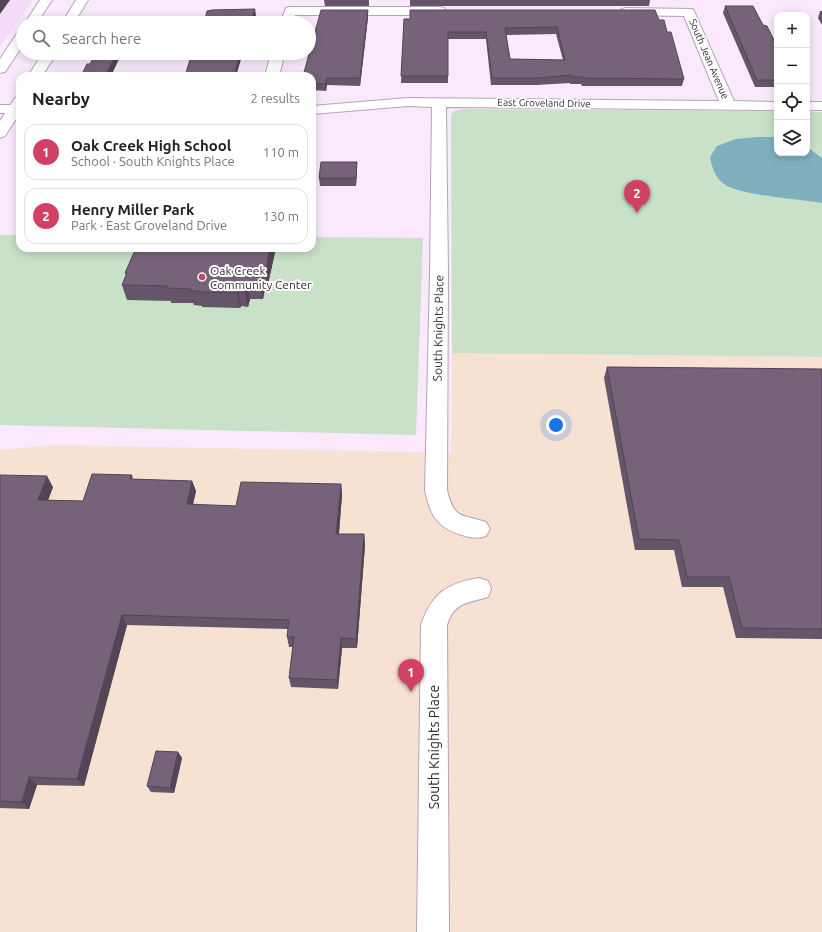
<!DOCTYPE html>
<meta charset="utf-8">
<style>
body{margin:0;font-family:Ubuntu,sans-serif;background:#f2f2f2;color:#222}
.controls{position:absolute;right:12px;top:12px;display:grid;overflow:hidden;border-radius:8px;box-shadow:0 2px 10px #0003}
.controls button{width:36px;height:36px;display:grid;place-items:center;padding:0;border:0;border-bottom:1px solid #e0e0e0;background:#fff;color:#222;font:20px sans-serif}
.you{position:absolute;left:556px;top:425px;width:14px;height:14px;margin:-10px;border:3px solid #fff;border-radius:50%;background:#1a73e8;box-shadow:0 0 0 6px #1a73e833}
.badge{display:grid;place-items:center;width:26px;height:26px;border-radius:50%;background:#d04165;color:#fff;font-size:13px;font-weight:700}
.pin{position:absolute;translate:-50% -33px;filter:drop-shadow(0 1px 2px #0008)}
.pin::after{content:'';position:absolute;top:21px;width:14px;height:12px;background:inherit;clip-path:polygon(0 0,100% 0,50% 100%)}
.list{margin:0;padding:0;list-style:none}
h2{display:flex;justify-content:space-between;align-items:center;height:52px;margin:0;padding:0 16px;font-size:17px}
h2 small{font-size:13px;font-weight:400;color:#767676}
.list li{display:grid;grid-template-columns:26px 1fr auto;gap:12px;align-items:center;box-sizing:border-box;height:56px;margin:0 8px 8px;padding:0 8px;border:1px solid #e0e0e0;border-radius:12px}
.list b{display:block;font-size:15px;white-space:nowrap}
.list p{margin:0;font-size:13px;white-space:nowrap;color:#767676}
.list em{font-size:13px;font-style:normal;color:#767676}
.icon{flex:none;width:22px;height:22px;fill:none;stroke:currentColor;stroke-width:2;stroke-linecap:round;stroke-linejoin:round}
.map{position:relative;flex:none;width:822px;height:932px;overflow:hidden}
.search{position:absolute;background:#fff;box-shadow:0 2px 10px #0003;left:16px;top:16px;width:300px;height:44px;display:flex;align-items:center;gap:10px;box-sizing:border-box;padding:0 14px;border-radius:22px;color:#767676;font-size:15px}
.panel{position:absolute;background:#fff;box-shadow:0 2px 10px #0003;left:16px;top:72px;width:300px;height:180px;border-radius:12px}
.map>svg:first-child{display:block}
.built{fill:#f5dafa}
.education{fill:#f6e1d3}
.green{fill:#c8e1c8}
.water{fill:#80b0be}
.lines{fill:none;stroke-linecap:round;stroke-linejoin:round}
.minor-casing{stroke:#b7a2ba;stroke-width:2}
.major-casing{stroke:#b7a2ba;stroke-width:2}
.minor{fill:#fff;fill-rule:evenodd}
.major{fill:#fff;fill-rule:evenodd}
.wall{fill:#655568;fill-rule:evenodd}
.shaded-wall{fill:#534555}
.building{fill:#766379;stroke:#534555;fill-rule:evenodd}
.poi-dot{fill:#d04165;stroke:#fff;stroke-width:1.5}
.labels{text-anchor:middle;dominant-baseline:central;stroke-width:4;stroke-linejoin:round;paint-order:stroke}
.far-street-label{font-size:10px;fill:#362d37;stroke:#fff}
.poi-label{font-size:12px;fill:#362d37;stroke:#fff;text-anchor:start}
.street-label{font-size:12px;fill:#362d37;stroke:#fff}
.near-street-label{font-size:14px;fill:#362d37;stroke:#fff}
</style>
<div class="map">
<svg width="822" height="932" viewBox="0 0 822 932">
<rect width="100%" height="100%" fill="#fae9fd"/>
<!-- built -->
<path class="built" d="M 0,0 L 33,0 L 0,46 Z"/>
<!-- education -->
<path class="education" d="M 452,353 L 822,357 L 822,932 L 0,932 L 0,450 L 54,445 L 451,453 Z"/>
<!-- green -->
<path class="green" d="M 463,109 L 777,111 L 777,153 L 807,153 L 807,112 L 822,112 L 822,357 L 452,353 L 451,114 L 454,111 Z
M 0,235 L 20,235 L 20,248 L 312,248 L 312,237 L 423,238 L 416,435 L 0,425 Z"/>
<!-- water -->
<path class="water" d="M 757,137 L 777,137 L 777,153 L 807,153 L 807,147 L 822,158 L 822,203 C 799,199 742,196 724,184 C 715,178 712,167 710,157 L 717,146 L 736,139 Z"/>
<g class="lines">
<!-- minor casing -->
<g class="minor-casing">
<path id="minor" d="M 290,7 L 440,7 L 444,8 L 446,11 L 444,14 L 440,15 L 295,15 L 292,23 L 280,23 L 286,8 Z
M 626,8 L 693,9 L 734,101 L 777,102 L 777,110 L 446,107 L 448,274 L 447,490 C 454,520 462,514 486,522 L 490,529 L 486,536 C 477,539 471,538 462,535 C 437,528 430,515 425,490 L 430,274 L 432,107 L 408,106 L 312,114 L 312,106 L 408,98 L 719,101 L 684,16 L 622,15 L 620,12 L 622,9 Z
M 271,53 L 285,53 L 279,76 L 265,76 Z
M 807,102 L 822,102 L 822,110 L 807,110 Z
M 0,105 L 20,105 L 20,113 L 0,113 Z
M 479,578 L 488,581 L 491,589 L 488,597 C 468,603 454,602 447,625 L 449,932 L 417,932 L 421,625 C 432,593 447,583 479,578 Z"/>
</g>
<!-- major casing -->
<g class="major-casing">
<path id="major" d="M 40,0 L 52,0 L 37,23 L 25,23 Z
M 76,0 L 88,0 L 74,23 L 62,23 Z
M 23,31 L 23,45 L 5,72 L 0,73 L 0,59 L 18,32 Z
M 43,53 L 57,53 L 42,76 L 28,76 Z
M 20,97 L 20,113 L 5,136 L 0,138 L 0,121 L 15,98 Z"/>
</g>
<!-- minor -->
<use href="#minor" class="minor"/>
<!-- major -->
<use href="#major" class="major"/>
</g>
<!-- wall -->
<path class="wall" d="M 324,0 L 369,0 L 369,6 L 325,6 Z
M 410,0 L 650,0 L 649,6 L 410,6 Z
M 725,6 L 763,25 L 777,46 L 777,87 L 755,87 L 723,13 Z
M 368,10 L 368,17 L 360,86 L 327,85 L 326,91 L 312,90 L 312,76 Z
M 820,11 L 822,11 L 822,25 L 818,18 Z
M 404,19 L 659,20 L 667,32 L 684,79 L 682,86 L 582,86 L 581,84 L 570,84 L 570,83 L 537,85 L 491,85 L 486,39 L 448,39 L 448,83 L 401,83 ZM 556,34 L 563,60 L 510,59 L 506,35 Z
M 357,162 L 357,169 L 356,186 L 320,186 L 319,178 Z
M 136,248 L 276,248 L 268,284 L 266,284 L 263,299 L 250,299 L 248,307 L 241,306 L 240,308 L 202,307 L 202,306 L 194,305 L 193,303 L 171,303 L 171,301 L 127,300 L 122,285 L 126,275 L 125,273 Z
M 607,367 L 822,369 L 822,639 L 736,638 L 723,587 L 682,587 L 674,550 L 635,550 L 604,378 Z
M 0,475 L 53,487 L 48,500 L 83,501 L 132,475 L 133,479 L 192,481 L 196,491 L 193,505 L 236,506 L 341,484 L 342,495 L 339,534 L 364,534 L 365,545 L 357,648 L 342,648 L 338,689 L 291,687 L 289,678 L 293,647 L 289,647 L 287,637 L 288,629 L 127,625 L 84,786 L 37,785 L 29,809 L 0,808 Z
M 178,752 L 182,758 L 174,793 L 151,792 L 147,786 Z"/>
<!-- shaded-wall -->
<path class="shaded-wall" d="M 0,0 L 10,0 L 0,14 Z
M 255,9 L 256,15 L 253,23 L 250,23 Z
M 368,10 L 368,17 L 360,86 L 360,78 Z
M 117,53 L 122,53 L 111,76 L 105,76 Z
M 240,53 L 243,53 L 236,76 L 234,76 Z
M 327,78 L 327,85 L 326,91 L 325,84 Z
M 357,162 L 357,169 L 356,186 L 356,178 Z
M 270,248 L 276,248 L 268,284 L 266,270 Z
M 264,270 L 266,284 L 263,299 L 260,285 Z
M 247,284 L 250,299 L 248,307 L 245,292 Z
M 238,292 L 241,306 L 240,308 L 237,293 Z
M 47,476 L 53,487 L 44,511 L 38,500 Z
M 192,481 L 196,491 L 190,515 L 187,504 Z
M 341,484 L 342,495 L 338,544 L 336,534 Z
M 364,534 L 365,545 L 357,648 L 356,639 Z
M 122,615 L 127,625 L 84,786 L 77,779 Z
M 341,638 L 342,648 L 338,689 L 337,680 Z
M 178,752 L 182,758 L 174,793 L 170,788 Z
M 29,777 L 37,785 L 29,809 L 22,802 Z"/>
<!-- building -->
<path class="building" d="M 725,6 L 753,6 L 763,25 L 767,26 L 777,46 L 777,80 L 757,80 Z
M 255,9 L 250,23 L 204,23 L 207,11 L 212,10 Z
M 321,10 L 368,10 L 360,78 L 327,78 L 325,84 L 312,83 L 312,76 L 303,76 Z
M 410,10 L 655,10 L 659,20 L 664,20 L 667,32 L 671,32 L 684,79 L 583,78 L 583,77 L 572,77 L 571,75 L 538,78 L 492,78 L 486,32 L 448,32 L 448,76 L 401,76 L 404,19 L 410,19 ZM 557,27 L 565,60 L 510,59 L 505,28 Z
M 96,53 L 117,53 L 105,76 L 81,76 L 87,64 L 90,64 Z
M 192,53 L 240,53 L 234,76 L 185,76 Z
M 321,162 L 357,162 L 356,178 L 319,178 Z
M 136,248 L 270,248 L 266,270 L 264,270 L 260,285 L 247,284 L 245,292 L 238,292 L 237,293 L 198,292 L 199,291 L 190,291 L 191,289 L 167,288 L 168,286 L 122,285 L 127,273 L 125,273 Z
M 607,367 L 822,369 L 822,629 L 742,628 L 729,577 L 687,577 L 679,540 L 639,539 Z
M 92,474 L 132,475 L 130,479 L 192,481 L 187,504 L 236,506 L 241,482 L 341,484 L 336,534 L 364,534 L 356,639 L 341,638 L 337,680 L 289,678 L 294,637 L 287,637 L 289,620 L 122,615 L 77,779 L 29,777 L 22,802 L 0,801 L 0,475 L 47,476 L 38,500 L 83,501 Z
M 156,751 L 178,752 L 170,788 L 147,786 Z"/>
<!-- markers -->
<circle class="poi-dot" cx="202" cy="277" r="4"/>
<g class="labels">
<!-- far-street labels -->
<g class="far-street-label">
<text transform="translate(709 59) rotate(67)">South Jean Avenue</text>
<text transform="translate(544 103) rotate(1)">East Groveland Drive</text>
</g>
<!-- poi labels -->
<g class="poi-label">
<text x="210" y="270">Oak Creek<tspan x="210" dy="14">Community Center</tspan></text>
</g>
<!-- street labels -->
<g class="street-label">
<text transform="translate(438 328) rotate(-89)">South Knights Place</text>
</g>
<!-- near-street labels -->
<g class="near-street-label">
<text transform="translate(434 747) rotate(-90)">South Knights Place</text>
</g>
</g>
</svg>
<div class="controls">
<button>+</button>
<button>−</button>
<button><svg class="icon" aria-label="locate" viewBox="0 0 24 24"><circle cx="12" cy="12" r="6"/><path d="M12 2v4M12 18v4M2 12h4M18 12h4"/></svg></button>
<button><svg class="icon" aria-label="layers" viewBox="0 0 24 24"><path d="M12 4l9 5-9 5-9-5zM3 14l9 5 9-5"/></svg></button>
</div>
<div class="you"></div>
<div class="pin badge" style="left:411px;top:692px">1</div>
<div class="pin badge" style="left:637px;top:213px">2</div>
<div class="search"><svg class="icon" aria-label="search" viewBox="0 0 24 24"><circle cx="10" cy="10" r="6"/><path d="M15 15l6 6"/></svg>Search here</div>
<section class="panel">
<h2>Nearby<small>2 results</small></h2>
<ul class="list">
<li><span class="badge">1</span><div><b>Oak Creek High School</b><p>School · South Knights Place</p></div><em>110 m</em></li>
<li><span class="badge">2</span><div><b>Henry Miller Park</b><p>Park · East Groveland Drive</p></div><em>130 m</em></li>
</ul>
</section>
</div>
